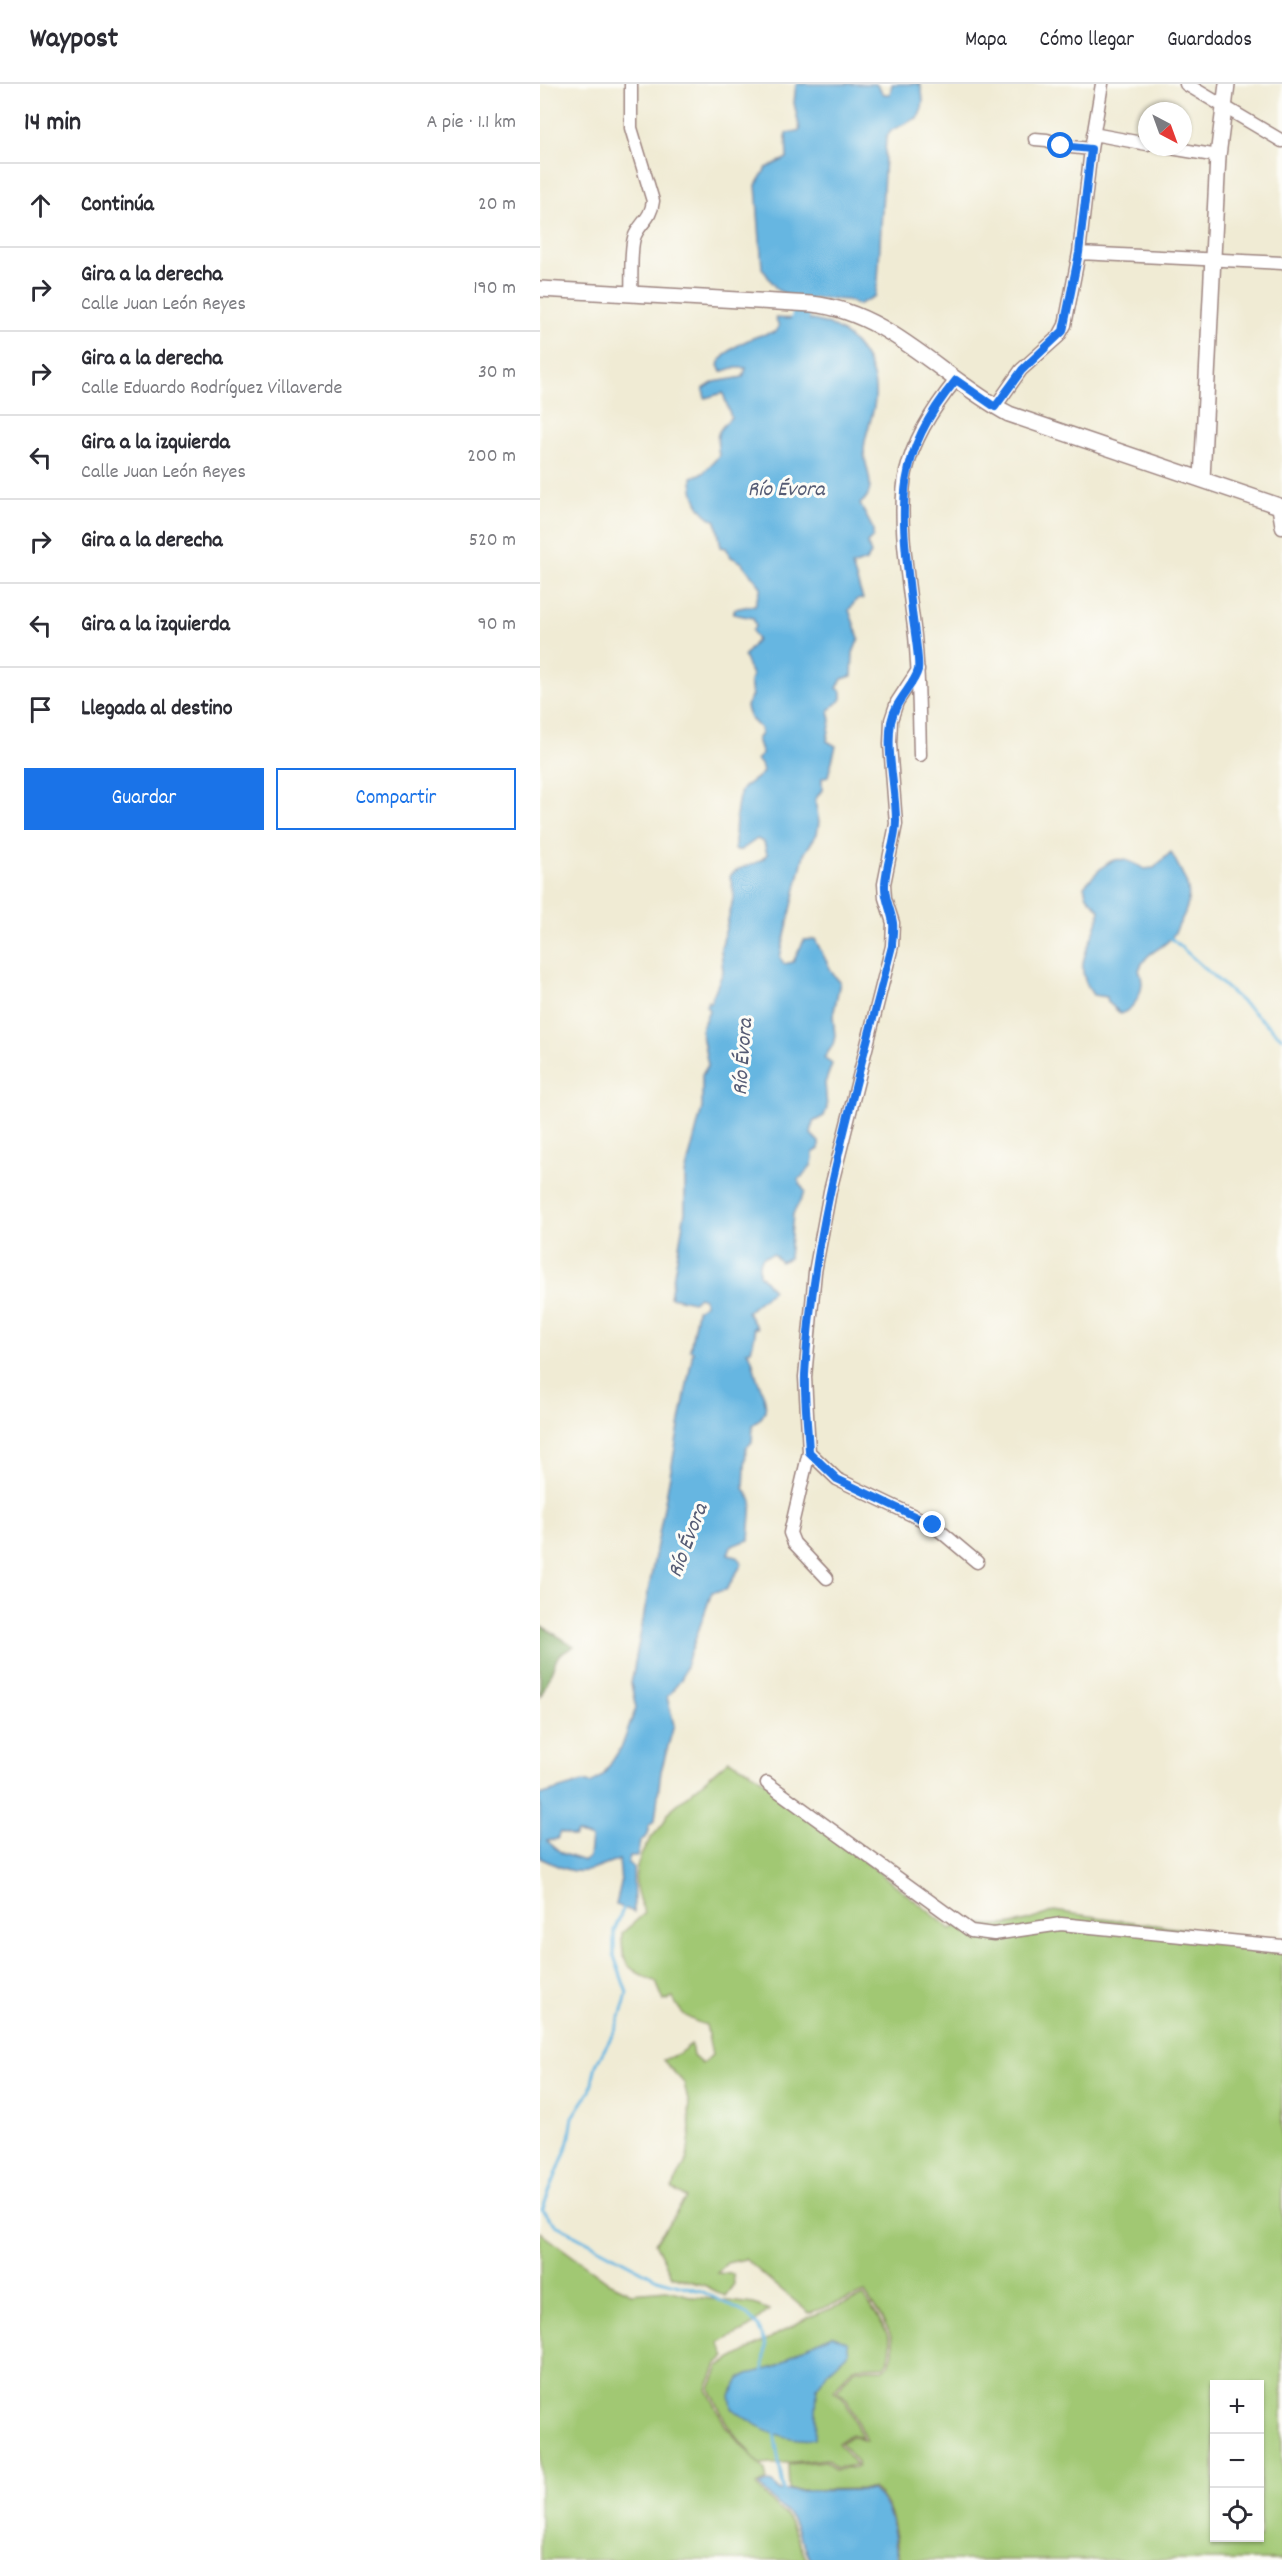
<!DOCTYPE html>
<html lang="es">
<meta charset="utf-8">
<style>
body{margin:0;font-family:Dekko,sans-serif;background:#f2f2f3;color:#2b2b33}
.controls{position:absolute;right:18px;bottom:18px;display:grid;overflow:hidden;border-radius:0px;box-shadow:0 2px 4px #0004}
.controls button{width:54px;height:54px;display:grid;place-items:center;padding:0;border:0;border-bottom:2px solid #e1e1e2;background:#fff;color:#2b2b33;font:30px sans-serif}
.compass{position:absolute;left:598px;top:18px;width:54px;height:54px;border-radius:50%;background:#fff;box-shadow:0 2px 4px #0004;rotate:139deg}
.stop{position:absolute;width:18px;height:18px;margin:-14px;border:4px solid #1a73e8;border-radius:50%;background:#fff}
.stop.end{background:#1a73e8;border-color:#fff;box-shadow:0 2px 6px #0008}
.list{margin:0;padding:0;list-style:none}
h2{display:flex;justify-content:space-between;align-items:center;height:78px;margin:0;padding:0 24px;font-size:26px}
h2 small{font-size:20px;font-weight:400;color:#7c7c81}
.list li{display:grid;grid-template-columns:39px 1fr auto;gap:18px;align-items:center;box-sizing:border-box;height:84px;padding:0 24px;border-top:2px solid #e1e1e2}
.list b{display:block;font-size:22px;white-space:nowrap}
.list p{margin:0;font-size:20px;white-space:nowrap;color:#7c7c81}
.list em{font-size:20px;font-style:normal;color:#7c7c81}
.actions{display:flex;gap:12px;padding:18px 24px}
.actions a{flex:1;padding:14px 0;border:2px solid #1a73e8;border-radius:0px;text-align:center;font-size:21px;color:#1a73e8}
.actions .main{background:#1a73e8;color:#fff}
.icon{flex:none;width:33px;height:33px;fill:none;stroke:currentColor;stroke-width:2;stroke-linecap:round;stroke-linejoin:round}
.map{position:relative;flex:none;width:742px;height:2476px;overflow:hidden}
header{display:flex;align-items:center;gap:36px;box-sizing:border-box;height:84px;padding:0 30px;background:#fff;border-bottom:2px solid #e1e1e2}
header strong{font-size:28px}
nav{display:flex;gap:33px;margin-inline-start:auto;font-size:21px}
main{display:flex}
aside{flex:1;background:#fff}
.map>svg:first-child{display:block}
.green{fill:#a1c873;stroke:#76744f;stroke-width:1.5;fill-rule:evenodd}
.forest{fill:#80ac65;stroke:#656648;stroke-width:1.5}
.water{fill:#66b6e1;stroke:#586a86;stroke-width:1.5;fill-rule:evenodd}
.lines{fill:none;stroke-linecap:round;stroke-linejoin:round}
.stream{stroke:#66b6e1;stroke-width:3}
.river{stroke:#66b6e1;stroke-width:18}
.minor-casing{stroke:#9d8580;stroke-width:15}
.tertiary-casing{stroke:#9d8580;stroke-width:18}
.minor{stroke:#fff;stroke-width:12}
.tertiary{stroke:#fff;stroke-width:15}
.route{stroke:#1a73e8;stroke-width:8}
.labels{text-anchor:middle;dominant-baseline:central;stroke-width:6;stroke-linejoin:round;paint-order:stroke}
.water-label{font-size:22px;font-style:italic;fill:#555b74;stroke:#fdfcf7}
</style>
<header>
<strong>Waypost</strong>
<nav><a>Mapa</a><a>Cómo llegar</a><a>Guardados</a></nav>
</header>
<main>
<aside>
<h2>14 min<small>A pie · 1.1 km</small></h2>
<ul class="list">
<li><svg class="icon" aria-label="ahead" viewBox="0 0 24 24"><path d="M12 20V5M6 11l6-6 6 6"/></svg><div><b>Continúa</b></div><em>20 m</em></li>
<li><svg class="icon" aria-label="right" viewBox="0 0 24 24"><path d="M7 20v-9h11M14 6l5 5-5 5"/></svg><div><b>Gira a la derecha</b><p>Calle Juan León Reyes</p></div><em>190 m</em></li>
<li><svg class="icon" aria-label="right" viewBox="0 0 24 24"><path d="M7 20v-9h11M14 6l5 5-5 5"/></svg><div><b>Gira a la derecha</b><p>Calle Eduardo Rodríguez Villaverde</p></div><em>30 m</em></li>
<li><svg class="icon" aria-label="left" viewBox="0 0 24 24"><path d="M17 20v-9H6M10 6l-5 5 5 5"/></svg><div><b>Gira a la izquierda</b><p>Calle Juan León Reyes</p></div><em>200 m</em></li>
<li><svg class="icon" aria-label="right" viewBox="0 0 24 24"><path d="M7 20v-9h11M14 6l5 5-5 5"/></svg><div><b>Gira a la derecha</b></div><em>520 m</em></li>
<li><svg class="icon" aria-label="left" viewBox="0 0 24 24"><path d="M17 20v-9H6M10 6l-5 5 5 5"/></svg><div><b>Gira a la izquierda</b></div><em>90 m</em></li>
<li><svg class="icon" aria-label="arrive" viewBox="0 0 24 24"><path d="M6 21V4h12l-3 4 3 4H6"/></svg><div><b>Llegada al destino</b></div></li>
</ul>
<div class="actions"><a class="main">Guardar</a><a>Compartir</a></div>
</aside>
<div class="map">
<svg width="742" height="2476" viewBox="0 0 742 2476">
<rect width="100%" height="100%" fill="#fdfcf7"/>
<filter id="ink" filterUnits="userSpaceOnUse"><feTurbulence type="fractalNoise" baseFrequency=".0167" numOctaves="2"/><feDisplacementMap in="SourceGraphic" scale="12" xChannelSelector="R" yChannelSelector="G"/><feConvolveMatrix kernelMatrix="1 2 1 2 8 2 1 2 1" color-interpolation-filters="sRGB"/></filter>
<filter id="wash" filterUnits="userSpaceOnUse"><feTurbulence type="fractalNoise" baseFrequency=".008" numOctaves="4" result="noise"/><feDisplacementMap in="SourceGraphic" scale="24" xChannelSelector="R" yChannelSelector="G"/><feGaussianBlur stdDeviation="1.35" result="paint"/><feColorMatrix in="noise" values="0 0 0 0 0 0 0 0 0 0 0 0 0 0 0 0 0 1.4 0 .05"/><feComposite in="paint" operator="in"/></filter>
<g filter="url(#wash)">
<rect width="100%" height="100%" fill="#f0ebd4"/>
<!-- green -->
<path class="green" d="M 189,1676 L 215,1690 L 411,1845 C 426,1836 446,1842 463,1841 C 481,1840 498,1834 514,1827 L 742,1859 L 742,2476 L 359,2476 C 356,2452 354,2419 333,2405 L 249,2406 L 248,2380 L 286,2377 L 295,2386 L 318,2383 L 317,2378 L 301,2359 L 311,2352 L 326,2357 L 307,2315 L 297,2307 L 314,2285 L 345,2285 C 367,2260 339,2232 325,2209 L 269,2229 L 205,2175 L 187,2179 L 177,2189 L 193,2190 L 194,2200 L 185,2212 L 166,2202 L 132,2192 L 115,2159 L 146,2114 L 132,2105 L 147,2075 L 150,2051 L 149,2021 L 144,1999 L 123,1976 L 138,1970 L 151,1960 L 153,1972 L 162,1980 L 172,1971 L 166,1941 C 149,1936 141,1931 133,1914 L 124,1917 L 116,1898 C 86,1883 82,1883 82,1849 L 105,1829 C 90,1800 93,1779 112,1753 C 119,1744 125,1741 127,1729 ZM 674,2300 L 720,2300 L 720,2454 L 674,2454 Z
M 0,2148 L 68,2198 L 91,2209 L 127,2206 L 154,2213 L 214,2220 L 229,2226 L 209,2244 L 179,2259 L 186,2273 L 177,2280 L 167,2305 L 186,2343 L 225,2387 L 227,2397 L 217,2402 L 250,2437 L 267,2476 L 0,2476 Z
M 324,2212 C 336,2233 363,2259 344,2282 L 313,2283 L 294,2307 L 305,2316 L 322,2354 L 311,2350 L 298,2359 L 316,2381 L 296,2384 L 287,2375 L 220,2381 L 188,2342 L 170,2305 L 179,2282 L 269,2233 Z"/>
<!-- forest -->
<path class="forest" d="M 0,1541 L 34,1562 L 18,1572 L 0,1614 Z"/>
<!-- water -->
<path class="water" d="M 256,0 L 336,0 L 344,10 L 350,10 L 352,0 L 380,0 C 384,12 385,24 377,34 L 352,46 L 346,53 L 338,197 L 335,212 L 318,221 L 307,216 L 252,213 L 237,206 L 222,184 L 216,101 L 226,84 L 247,74 L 246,50 L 260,46 L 254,19 Z
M 235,234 C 249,235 264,234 277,237 C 312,245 338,280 335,316 C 333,334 325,349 324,365 C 324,386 340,405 320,420 L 333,445 L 333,453 L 327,459 L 331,470 L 326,477 L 312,482 L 323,515 L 316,516 L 309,526 L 319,554 L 313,569 L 312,592 L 302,595 L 297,604 L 302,608 L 302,615 L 289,626 L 291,636 L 287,657 L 296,662 L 288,692 L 282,694 L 282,706 L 275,716 L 279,738 L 277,750 L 264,770 L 240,873 L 244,880 L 253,878 L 264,856 L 275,855 L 293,890 L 300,898 L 293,932 L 295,952 L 293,961 L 284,974 L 292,980 L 285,999 L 287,1024 L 284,1032 L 273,1038 L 271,1050 L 279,1058 L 279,1065 L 273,1069 C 274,1083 267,1088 258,1096 L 265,1108 L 253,1130 L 249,1174 L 241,1178 L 233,1170 L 223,1173 L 219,1180 L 219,1190 L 233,1206 L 207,1228 L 217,1244 L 213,1244 L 215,1251 L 211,1266 L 207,1267 C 215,1275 213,1285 217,1294 C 224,1313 234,1327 213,1341 L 212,1358 L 206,1364 L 204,1404 L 212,1417 L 209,1456 L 191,1462 L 188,1470 L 197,1472 L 202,1480 L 186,1506 L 172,1508 L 141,1596 L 127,1613 L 134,1641 L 121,1687 L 115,1736 L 108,1742 L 108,1751 L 100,1758 L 97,1772 L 90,1772 L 88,1779 L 93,1783 L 94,1828 L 76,1821 L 81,1799 L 79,1776 C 40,1791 38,1792 0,1774 L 0,1711 L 43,1698 L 51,1700 L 64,1690 L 82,1662 L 96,1624 L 91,1600 L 150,1284 L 153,1267 L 150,1266 L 157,1226 L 165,1220 L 164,1215 L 159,1213 L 153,1218 L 130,1213 L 145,1128 L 145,1090 L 162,1024 L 162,991 L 168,981 L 161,946 L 169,926 L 166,922 L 168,917 L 170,919 L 183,888 L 181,865 L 194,811 L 190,792 C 199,780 219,783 227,770 L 224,758 L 217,755 L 201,766 L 195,766 C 195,754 195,710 204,703 C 210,698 217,695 223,688 L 221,680 L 216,676 L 222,670 L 217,655 L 221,650 L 220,644 L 210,634 L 207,627 L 206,622 L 212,611 L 210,598 L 212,591 L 204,572 L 217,556 L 212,546 L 216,542 L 213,534 L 193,530 L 195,525 L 215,521 L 221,503 L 201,478 L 191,473 L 186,464 L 181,463 L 176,437 C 159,429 152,412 152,393 L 163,389 L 179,372 C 176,349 175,350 191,333 L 183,309 L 165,314 L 163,305 L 174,298 L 203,293 L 206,284 L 193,284 L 181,288 L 178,281 C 186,263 217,250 236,248 L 239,242 ZM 20,1748 L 34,1753 L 37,1749 L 51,1754 L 49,1773 L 44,1777 L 23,1770 L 7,1757 L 17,1755 Z
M 631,768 C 645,796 657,807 641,837 C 638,842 635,850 631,854 C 620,867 606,867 599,886 C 607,903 597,923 581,930 L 568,918 L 567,913 L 553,911 C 528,877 556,859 560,826 L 547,812 L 544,802 C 566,779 574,765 604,785 L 614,784 Z
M 292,2251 L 307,2258 L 309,2268 L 287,2289 L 277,2304 L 275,2355 C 243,2358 216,2344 192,2324 L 190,2312 L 199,2295 L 208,2290 L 236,2283 L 260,2266 Z
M 230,2398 L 235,2400 L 240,2407 L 332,2406 C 353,2421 355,2452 357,2476 L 271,2476 L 252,2435 L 220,2402 Z"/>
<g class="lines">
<!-- stream -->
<path class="stream" d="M 631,854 L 742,954
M 84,1823 L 74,1847 L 74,1872 L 87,1909 L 84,1921 L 76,1944 L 56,1981 L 50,2007 L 33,2033 L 29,2058 L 2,2126 L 16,2141 L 117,2195 L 161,2207 L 205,2229 L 218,2242 L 226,2261 L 223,2291
M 234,2348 L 244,2409"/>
<!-- river -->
<path class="river" d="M 256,260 L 265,204"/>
</g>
</g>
<g filter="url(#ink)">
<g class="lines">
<!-- minor casing -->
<g class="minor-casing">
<path id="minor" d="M 646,0 L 742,57
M 553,50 L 607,60
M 495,55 L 507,56 L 521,62 L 551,65
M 625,63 L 678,72
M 539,169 L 742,179
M 91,211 C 92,196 90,167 94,154 C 99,139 111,136 113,117 L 91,44 L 91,0
M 455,323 L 481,286 L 519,252 L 525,241 L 539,169 L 551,65 L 562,0
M 738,421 L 742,444
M 380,671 C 379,632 379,592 375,552 C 370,506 356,433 366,388 C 374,354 394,323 416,296
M 269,1368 L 297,1395 L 393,1441 L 437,1478
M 287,1494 L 254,1459 L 250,1449 L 269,1368 L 265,1293 L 275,1188 L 290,1107 L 352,862 L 353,839 L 345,814 L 344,800 L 356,740 L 350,660 L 351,636 L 357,618 L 378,586
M 227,1699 L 431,1847 L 454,1850 L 521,1840 L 742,1862"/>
</g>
<!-- tertiary casing -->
<g class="tertiary-casing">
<path id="tertiary" d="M 0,205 L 272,220 C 349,228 403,295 469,330 L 742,423
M 662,395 L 678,72 L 687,0"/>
</g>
<!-- minor -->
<use href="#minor" class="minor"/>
<!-- tertiary -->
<use href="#tertiary" class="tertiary"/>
</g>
</g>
<g class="lines" filter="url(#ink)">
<!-- route -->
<path class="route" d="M 393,1441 L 297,1395 L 269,1368 C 268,1343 264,1316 265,1291 C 272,1144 316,1003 352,862 C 352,855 354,846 353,839 C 351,825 344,814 345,800 C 346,778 356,758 356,737 C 356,704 346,671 351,638 C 355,616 374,602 378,586 C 380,576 373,539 372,527 C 362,430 349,378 416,296 L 455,323 L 482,286 L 523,247 L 539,169 L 551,65 L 521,62"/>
</g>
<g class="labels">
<!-- water labels -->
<g class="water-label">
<text x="246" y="406">Río Évora</text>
<text transform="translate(204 973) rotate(-86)">Río Évora</text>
<text transform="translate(149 1457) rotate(-69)">Río Évora</text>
</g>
</g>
</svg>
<div class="controls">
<button>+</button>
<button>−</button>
<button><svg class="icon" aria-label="locate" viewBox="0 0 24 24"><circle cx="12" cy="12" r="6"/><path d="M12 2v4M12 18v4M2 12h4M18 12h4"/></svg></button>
</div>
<svg class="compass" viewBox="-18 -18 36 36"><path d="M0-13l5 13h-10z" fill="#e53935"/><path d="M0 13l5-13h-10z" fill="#7c7c81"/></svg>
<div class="stop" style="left:521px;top:62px"></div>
<div class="stop end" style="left:393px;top:1441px"></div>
</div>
</main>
